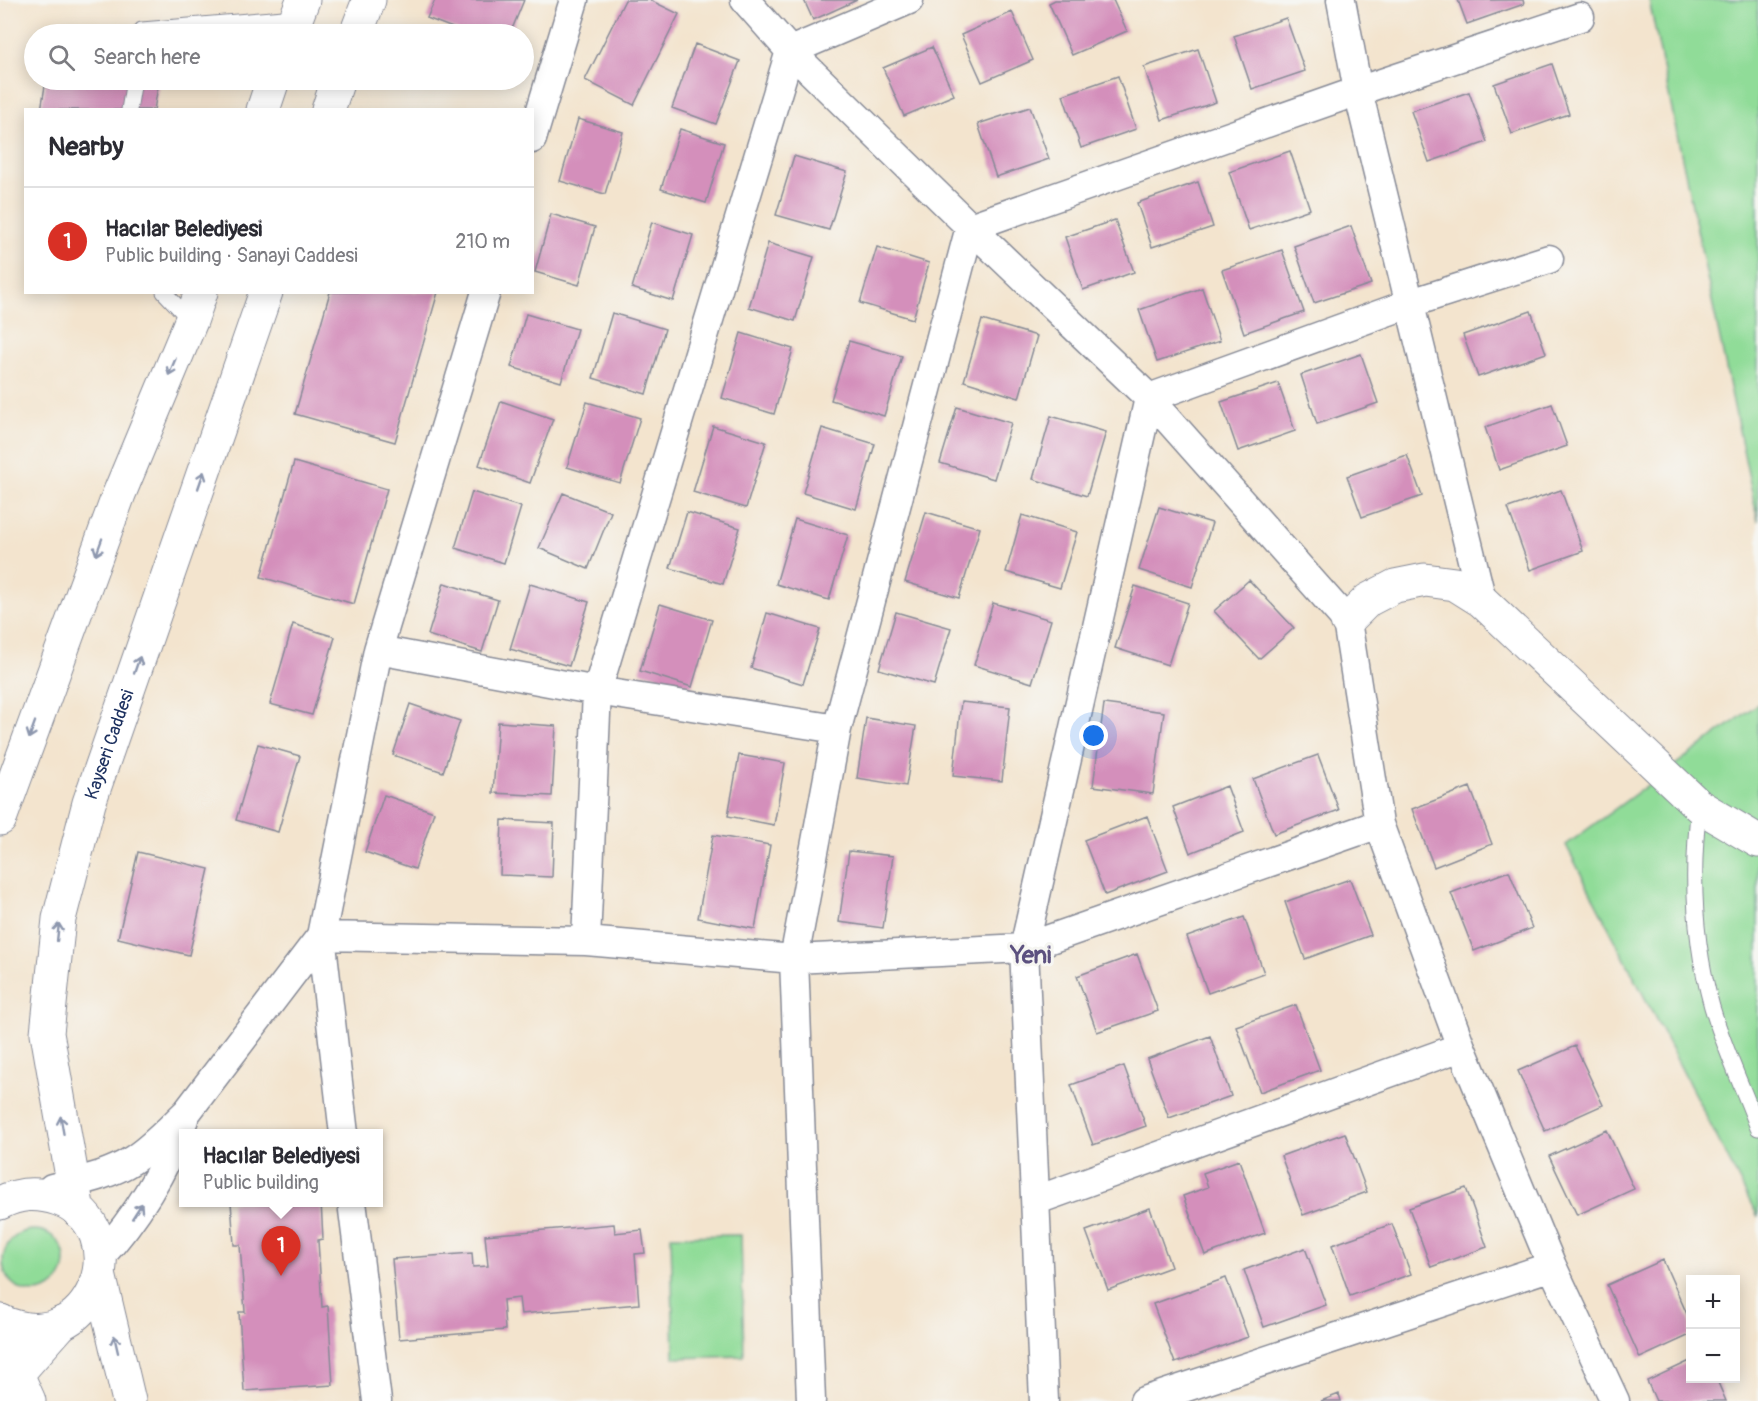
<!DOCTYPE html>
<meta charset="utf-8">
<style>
body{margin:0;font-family:Pangolin,sans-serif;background:#f7f7f7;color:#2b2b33}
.controls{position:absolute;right:18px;bottom:18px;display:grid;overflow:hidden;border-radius:0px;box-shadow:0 3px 15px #0003}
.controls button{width:54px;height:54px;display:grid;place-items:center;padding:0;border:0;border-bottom:2px solid #e1e1e2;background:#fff;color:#2b2b33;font:30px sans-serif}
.you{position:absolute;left:1094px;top:736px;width:21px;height:21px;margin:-15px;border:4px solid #fff;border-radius:50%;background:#1a73e8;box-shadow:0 0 0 9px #1a73e833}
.badge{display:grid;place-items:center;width:39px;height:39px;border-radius:50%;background:#d93025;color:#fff;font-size:20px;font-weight:700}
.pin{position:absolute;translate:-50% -50px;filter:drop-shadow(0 2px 3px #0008)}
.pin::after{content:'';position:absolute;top:32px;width:21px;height:18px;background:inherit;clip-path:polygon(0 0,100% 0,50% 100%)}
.popup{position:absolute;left:179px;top:1129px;width:204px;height:78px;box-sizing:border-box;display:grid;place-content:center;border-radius:0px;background:#fff;filter:drop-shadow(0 2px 4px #0005);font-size:20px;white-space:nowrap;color:#7c7c81}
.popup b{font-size:22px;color:#2b2b33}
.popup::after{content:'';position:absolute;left:50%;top:100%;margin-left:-12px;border:12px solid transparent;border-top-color:#fff}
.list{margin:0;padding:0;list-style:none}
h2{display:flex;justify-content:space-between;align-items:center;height:78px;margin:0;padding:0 24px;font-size:26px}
h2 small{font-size:20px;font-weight:400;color:#7c7c81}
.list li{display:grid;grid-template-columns:39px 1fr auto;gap:18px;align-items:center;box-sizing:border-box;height:108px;padding:0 24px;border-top:2px solid #e1e1e2}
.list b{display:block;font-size:22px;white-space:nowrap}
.list p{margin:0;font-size:20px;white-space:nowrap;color:#7c7c81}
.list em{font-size:20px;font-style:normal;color:#7c7c81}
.icon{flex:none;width:33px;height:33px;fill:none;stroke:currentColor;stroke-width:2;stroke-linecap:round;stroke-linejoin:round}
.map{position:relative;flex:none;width:1758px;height:1401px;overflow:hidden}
.search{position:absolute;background:#fff;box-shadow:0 3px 15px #0003;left:24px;top:24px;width:510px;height:66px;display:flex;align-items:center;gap:15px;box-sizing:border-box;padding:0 21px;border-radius:33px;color:#7c7c81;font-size:22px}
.panel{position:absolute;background:#fff;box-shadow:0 3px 15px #0003;left:24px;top:108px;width:510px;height:186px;border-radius:0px}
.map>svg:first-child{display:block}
.green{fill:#90dc98;stroke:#56867b;stroke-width:1.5}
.building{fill:#d48fbb}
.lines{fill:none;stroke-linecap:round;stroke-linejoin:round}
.service-casing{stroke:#878a96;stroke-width:17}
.minor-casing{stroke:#878a96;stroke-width:31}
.tertiary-casing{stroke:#878a96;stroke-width:35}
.secondary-casing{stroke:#878a96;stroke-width:35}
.primary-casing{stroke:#878a96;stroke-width:35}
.service{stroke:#fff;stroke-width:15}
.minor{stroke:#fff;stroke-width:28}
.tertiary{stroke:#fff;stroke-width:33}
.secondary{stroke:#fff;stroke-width:33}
.primary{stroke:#fff;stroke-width:33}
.oneway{stroke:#8d97ae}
.labels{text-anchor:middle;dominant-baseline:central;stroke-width:6;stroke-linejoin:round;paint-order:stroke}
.street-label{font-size:18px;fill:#1b2f5e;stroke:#f6f6f2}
.district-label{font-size:24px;font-weight:bold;fill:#5c517f;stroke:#f6f6f2}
</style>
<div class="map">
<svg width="1758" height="1401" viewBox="0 0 1758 1401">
<rect width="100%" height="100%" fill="#f6f6f2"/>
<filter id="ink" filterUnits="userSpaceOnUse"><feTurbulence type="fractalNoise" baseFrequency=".0167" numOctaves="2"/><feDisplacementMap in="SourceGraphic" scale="12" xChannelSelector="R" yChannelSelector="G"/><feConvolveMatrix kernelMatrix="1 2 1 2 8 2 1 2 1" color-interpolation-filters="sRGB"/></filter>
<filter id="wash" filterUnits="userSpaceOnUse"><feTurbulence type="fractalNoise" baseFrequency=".008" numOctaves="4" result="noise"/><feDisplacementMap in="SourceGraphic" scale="24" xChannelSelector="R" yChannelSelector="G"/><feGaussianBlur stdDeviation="1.35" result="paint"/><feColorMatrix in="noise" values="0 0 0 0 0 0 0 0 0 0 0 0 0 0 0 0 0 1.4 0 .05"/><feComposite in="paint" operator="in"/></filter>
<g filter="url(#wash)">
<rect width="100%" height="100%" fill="#f3e4ce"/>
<!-- green -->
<path class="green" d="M 1649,0 L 1758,0 L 1758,521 Z
M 1758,704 L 1758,1217 L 1566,845 Z
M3 1261a31 31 0 1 1 62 0a31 31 0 1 1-62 0Z
M 741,1235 L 744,1356 L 674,1358 L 671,1236 Z"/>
<g id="blocks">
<!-- building -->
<path class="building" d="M 435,0 L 524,0 L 510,34 L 468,34 L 427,18 Z
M 625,0 L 650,0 L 679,14 L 634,105 L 585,80 Z
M 804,0 L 857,0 L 813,20 Z
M 1055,0 L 1113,0 L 1127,31 L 1072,55 L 1049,3 Z
M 1458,0 L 1523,0 L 1524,4 L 1467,24 Z
M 1012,12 L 1033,60 L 982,82 L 961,35 Z
M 1286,18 L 1305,71 L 1252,89 L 1234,36 Z
M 695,44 L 740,61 L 716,124 L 672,108 Z
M 932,47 L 954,95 L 904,116 L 883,68 Z
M 1198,49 L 1216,102 L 1162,120 L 1144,67 Z
M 1552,64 L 1569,114 L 1512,134 L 1494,84 Z
M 1118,76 L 1136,129 L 1081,148 L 1063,95 Z
M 46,80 L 94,80 L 110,82 L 110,80 L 159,80 L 154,110 L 41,110 Z
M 1469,92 L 1487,142 L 1429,162 L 1411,111 Z
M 1030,107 L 1049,159 L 996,177 L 978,124 Z
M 578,119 L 623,132 L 605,194 L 560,181 Z
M 680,129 L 724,143 L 706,203 L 661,189 Z
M 1290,151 L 1310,209 L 1249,230 L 1229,172 Z
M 794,156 L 847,172 L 829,230 L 776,215 Z
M 1198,182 L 1213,227 L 1152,247 L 1137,203 Z
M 551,214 L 595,227 L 579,285 L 535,272 Z
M 1115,220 L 1134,272 L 1083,290 L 1065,237 Z
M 652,222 L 693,235 L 673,301 L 632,288 Z
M 1351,226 L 1371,284 L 1314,303 L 1294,246 Z
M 768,243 L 814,257 L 795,321 L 749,307 Z
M 877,247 L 929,263 L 913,319 L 860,303 Z
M 1282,250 L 1304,312 L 1244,333 L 1222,270 Z
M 1202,288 L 1220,341 L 1157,362 L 1139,310 Z
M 330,292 L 438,292 L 395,442 L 295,414 Z
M 1531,311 L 1546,353 L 1478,377 L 1463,335 Z
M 612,313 L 665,329 L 646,394 L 593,378 Z
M 526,314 L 577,329 L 561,382 L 511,367 Z
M 982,320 L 1037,336 L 1019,398 L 964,381 Z
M 741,333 L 793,349 L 774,414 L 722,398 Z
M 849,341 L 902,356 L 884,416 L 831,400 Z
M 1361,354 L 1378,403 L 1317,424 L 1301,375 Z
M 1278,383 L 1295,431 L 1238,451 L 1221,402 Z
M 501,401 L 553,419 L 530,483 L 479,465 Z
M 587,402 L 640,418 L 620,483 L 567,467 Z
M 1552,404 L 1567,446 L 1499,470 L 1485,427 Z
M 957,407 L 1011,423 L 994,479 L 940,463 Z
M 1051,416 L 1106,432 L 1087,496 L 1033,479 Z
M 713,426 L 766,442 L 746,508 L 693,492 Z
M 822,428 L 875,444 L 856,509 L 803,493 Z
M 1407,455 L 1422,496 L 1362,517 L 1347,476 Z
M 294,462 L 387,489 L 354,604 L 261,577 Z
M 1561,490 L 1583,551 L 1530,570 L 1508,508 Z
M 472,492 L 521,507 L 504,563 L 455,548 Z
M 563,493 L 611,512 L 588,569 L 539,548 Z
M 1159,507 L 1212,523 L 1192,587 L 1139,570 Z
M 687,512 L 740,528 L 723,584 L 670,568 Z
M 926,512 L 980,528 L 959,598 L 905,582 Z
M 1022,515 L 1077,532 L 1060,588 L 1006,572 Z
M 795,519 L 848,535 L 829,600 L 776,584 Z
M 1249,580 L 1294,628 L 1259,659 L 1214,611 Z
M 444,583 L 498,600 L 482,652 L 428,635 Z
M 530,584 L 589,602 L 569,666 L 510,649 Z
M 1135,586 L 1188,603 L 1168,665 L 1115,648 Z
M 993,603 L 1051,620 L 1032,683 L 974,665 Z
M 660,604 L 712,620 L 692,687 L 640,671 Z
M 896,612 L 951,628 L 934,685 L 879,669 Z
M 767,613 L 820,629 L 803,684 L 751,668 Z
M 293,624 L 335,637 L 312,715 L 270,704 Z
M 961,702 L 1010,707 L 1002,781 L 953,776 Z
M 410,704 L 460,721 L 443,772 L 393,755 Z
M 1104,704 L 1164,712 L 1153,794 L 1093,786 Z
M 866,718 L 916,726 L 906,786 L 857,778 Z
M 498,722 L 556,726 L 552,796 L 493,793 Z
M 258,744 L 300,756 L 278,832 L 236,820 Z
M 739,755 L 785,763 L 774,825 L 728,816 Z
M 1318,755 L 1339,810 L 1274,834 L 1253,779 Z
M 1227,786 L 1244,832 L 1190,853 L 1173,807 Z
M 1470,787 L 1492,844 L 1434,867 L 1412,809 Z
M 384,795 L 434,812 L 415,869 L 365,852 Z
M 1147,816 L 1168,871 L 1105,895 L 1084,840 Z
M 502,820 L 554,823 L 552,877 L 500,875 Z
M 713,835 L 770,845 L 755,929 L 698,918 Z
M 849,851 L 893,856 L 883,928 L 839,922 Z
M 138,852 L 209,869 L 189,955 L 118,938 Z
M 1509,871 L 1532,928 L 1474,951 L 1451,893 Z
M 1350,879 L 1371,935 L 1305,959 L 1285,902 Z
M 1244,917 L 1264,973 L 1208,993 L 1187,937 Z
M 1137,954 L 1158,1011 L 1097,1032 L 1077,976 Z
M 1296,1005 L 1320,1070 L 1260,1092 L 1236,1026 Z
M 1210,1036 L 1231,1096 L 1169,1118 L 1147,1059 Z
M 1575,1046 L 1603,1105 L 1545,1131 L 1518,1071 Z
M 1124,1066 L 1146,1126 L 1093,1145 L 1071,1085 Z
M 1607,1130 L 1634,1189 L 1577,1215 L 1549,1156 Z
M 1345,1133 L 1367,1192 L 1303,1215 L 1281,1156 Z
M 1239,1160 L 1265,1233 L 1205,1255 L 1183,1196 L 1208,1187 L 1203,1173 Z
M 1466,1188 L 1487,1247 L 1431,1267 L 1409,1208 Z
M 231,1202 L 321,1202 L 323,1239 L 318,1240 L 322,1307 L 328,1306 L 333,1385 L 244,1391 L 239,1312 L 245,1312 L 240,1245 L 234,1245 Z
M 1150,1208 L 1171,1267 L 1108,1290 L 1086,1231 Z
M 614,1224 L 615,1233 L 642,1230 L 645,1253 L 635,1254 L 639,1304 L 521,1314 L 519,1298 L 503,1300 L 505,1330 L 399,1339 L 392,1259 L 472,1253 L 473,1267 L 488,1266 L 485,1235 Z
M 1392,1224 L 1411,1274 L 1350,1296 L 1332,1245 Z
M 1305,1248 L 1326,1305 L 1264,1327 L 1244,1270 Z
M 1663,1260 L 1690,1321 L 1690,1335 L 1640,1358 L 1607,1285 Z
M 1226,1278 L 1248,1337 L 1175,1363 L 1153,1304 Z
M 1690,1361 L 1690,1378 L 1716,1378 L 1726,1401 L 1656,1401 L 1647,1381 Z
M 1339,1394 L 1341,1401 L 1321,1401 Z"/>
</g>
</g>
<g filter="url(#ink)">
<use href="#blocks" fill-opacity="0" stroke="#878a96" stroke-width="1.5"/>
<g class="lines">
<!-- service casing -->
<g class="service-casing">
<path id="service" d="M 141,34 L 142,30 L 296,17
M 129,110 L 134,80
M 164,292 L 191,321
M 1699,806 C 1691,873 1694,943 1712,1007 C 1724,1048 1743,1088 1758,1128"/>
</g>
<!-- minor casing -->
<g class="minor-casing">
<path id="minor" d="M 745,0 L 790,51 L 970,227 L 1149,398 L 1347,621 L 1379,824 L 1461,1047 L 1552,1266 L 1615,1401
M 1341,0 L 1358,91 L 1482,601
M 532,139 L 574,0
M 486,292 L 378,650 L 597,691 L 837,729 L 970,227 L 1358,91 L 1580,17
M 1149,398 L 1411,303 L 1549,259
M 378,650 L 321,936 L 586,941 L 794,959 L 1024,948 L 1379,824
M 321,936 L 344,1134
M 586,941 L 597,691 L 790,51 L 909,0
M 52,1188 C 78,1181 108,1176 131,1161 C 152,1148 169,1129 187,1112 L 321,936
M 1037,1200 L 1461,1047
M 352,1202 L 377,1401
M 100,1257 C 137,1217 165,1170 184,1119
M 811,1401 L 794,959 L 837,729
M 1044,1401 L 1024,948 L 1149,398
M 1144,1401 L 1552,1266"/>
</g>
<!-- tertiary casing -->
<g class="tertiary-casing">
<path id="tertiary" d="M 1347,621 L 1368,600 L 1395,586 L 1425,580 L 1455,584 L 1482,601 L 1699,806 L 1758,841
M 0,1393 L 62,1323"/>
</g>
<!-- secondary casing -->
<g class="secondary-casing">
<path id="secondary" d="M 99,1274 L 129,1401
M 1,1321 L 17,1374 L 29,1401"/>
</g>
<!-- primary casing -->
<g class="primary-casing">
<g id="primary">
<path d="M 290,34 L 303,0"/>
<path d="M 356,34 L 369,0"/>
<path d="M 263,110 L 273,80"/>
<path d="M 328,110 L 338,80"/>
<path d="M 0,819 L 119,494 L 191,321 L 201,292"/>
<path d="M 0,1203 C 19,1193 37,1192 58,1199 C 139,1228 94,1364 0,1321"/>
<path id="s1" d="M 78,1211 L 47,1033 L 59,919 L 89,803 L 266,292"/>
</g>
</g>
<!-- service -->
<use href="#service" class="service"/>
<!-- minor -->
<use href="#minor" class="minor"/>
<!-- tertiary -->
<use href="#tertiary" class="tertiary"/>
<!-- secondary -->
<use href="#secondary" class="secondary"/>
<!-- primary -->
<use href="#primary" class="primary"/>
</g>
<!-- one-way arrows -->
<defs><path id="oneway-shaft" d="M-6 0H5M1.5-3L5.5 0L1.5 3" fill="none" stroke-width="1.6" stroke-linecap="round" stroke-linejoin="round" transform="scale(1.5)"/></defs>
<g class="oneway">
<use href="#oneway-shaft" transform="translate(172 367) rotate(113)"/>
<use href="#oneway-shaft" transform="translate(201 480) rotate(-71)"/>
<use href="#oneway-shaft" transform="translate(99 547) rotate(110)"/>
<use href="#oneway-shaft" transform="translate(137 665) rotate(-71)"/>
<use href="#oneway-shaft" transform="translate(32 730) rotate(110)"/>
<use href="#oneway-shaft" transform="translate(58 932) rotate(-84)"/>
<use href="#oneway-shaft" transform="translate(62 1125) rotate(-100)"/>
<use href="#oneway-shaft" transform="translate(137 1211) rotate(-57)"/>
<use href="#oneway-shaft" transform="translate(116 1344) rotate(-103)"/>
</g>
</g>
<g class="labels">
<!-- street labels -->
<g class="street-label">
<text stroke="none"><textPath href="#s1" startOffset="477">Kayseri Caddesi</textPath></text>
</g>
<!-- district labels -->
<g class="district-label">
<text x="1031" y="955">Yeni</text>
</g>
</g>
</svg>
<div class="controls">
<button>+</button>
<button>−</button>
</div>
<div class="you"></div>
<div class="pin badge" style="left:281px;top:1276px">1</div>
<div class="popup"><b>Hacılar Belediyesi</b>Public building</div>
<div class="search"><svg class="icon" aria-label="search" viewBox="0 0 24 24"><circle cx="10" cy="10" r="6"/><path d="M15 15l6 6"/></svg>Search here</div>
<section class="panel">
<h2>Nearby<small></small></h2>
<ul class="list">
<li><span class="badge">1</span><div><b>Hacılar Belediyesi</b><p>Public building · Sanayi Caddesi</p></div><em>210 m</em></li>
</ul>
</section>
</div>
